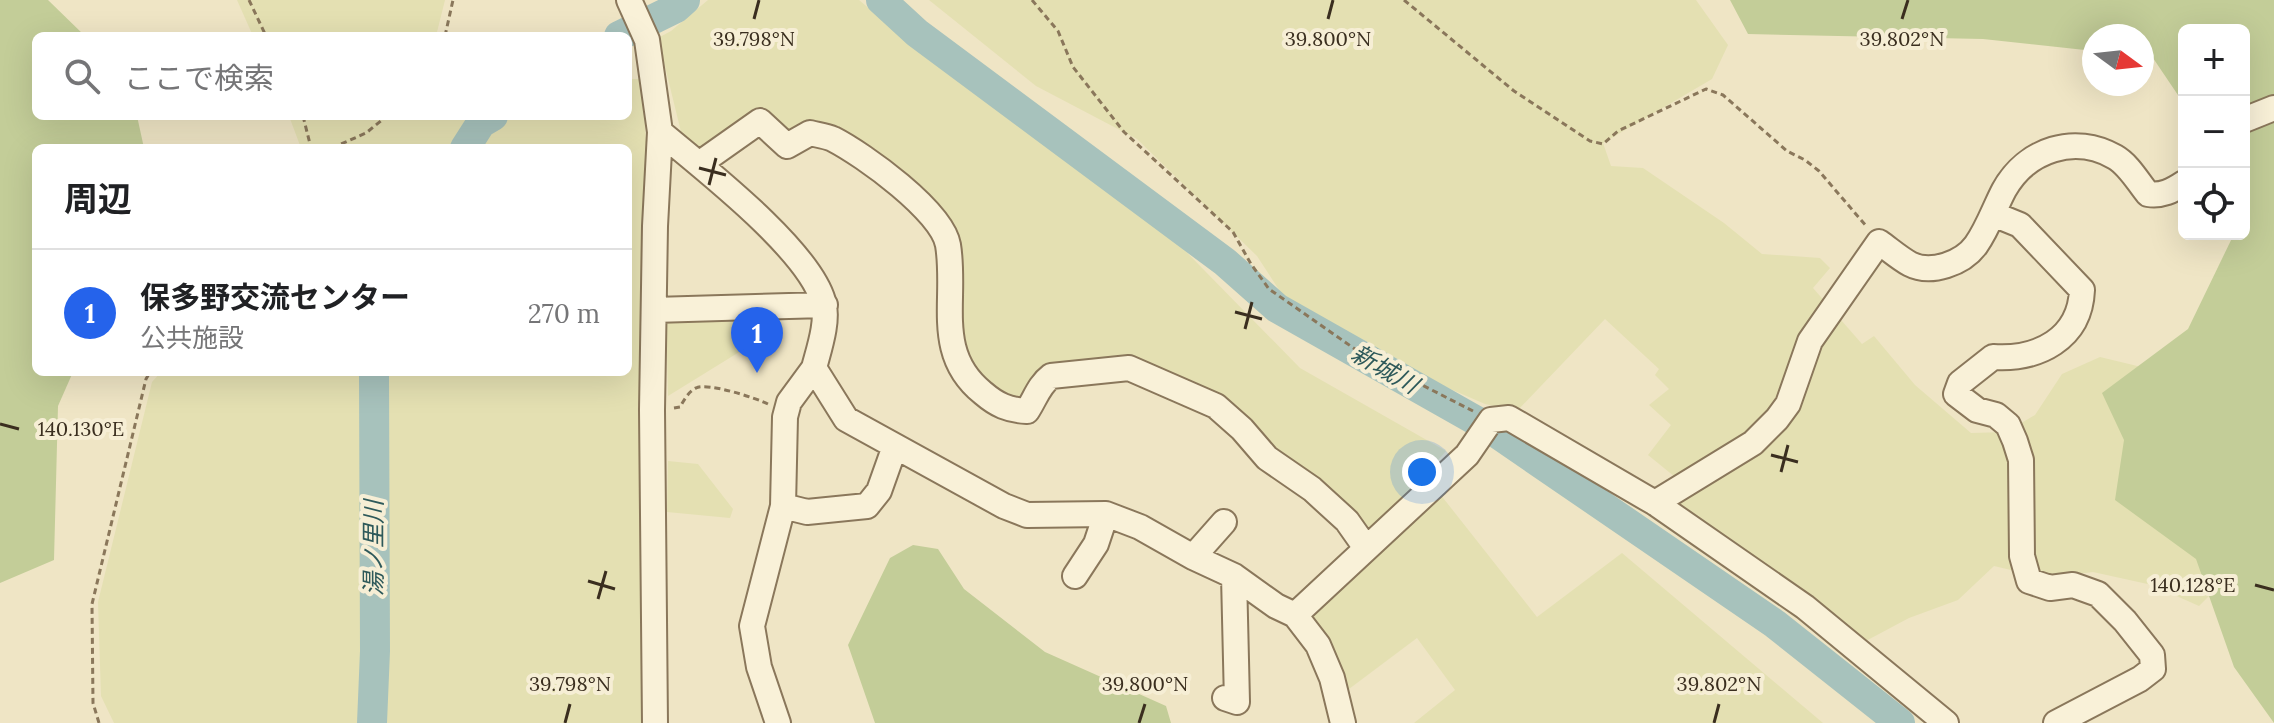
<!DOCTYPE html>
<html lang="ja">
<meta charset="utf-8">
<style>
body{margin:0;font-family:Lora,"Noto Sans JP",serif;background:#f2f2f2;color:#202124}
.controls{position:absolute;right:24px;top:24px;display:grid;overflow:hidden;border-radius:12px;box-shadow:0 8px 32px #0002}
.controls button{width:72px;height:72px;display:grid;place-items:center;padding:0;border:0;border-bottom:2px solid #e0e0e0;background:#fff;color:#202124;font:40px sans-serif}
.compass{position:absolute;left:2082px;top:24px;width:72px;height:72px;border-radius:50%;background:#fff;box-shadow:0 8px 32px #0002;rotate:105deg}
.you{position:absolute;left:1422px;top:472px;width:28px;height:28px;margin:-20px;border:6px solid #fff;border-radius:50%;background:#1a73e8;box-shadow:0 0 0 12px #1a73e833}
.badge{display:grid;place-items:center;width:52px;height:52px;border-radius:50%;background:#2563eb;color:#fff;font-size:26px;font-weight:700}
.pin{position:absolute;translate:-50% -66px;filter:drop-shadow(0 2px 4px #0008)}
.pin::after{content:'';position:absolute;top:42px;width:28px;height:24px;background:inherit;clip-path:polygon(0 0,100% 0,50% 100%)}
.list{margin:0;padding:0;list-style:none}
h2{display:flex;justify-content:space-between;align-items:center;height:104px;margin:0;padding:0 32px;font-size:34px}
h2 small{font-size:26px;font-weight:400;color:#757577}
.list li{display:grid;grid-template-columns:52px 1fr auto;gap:24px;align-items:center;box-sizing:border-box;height:128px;padding:0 32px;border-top:2px solid #e0e0e0}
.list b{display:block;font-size:30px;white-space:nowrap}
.list p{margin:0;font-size:26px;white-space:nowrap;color:#757577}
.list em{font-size:26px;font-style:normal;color:#757577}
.icon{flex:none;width:44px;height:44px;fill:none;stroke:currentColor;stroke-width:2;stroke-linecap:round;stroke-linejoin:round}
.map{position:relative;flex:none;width:2274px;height:723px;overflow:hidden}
.search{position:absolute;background:#fff;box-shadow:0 8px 32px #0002;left:32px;top:32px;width:600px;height:88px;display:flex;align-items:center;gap:20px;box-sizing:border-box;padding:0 28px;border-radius:12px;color:#757577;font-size:30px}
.panel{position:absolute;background:#fff;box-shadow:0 8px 32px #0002;left:32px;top:144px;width:600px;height:232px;border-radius:12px}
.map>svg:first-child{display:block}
.farmland{fill:#e4e0b2}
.green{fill:#c3cd98}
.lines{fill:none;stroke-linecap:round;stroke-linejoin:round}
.river{stroke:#a7c2bc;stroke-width:30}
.minor-casing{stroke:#8a775b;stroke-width:28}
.path{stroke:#8a775b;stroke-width:3;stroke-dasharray:6 4;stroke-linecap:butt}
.minor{stroke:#f9f1d8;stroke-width:24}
.ticks{fill:none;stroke:#3a2e1f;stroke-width:3}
.labels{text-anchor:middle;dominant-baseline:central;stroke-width:8;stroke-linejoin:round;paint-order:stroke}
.water-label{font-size:24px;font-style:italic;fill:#2e595a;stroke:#f6eed5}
.ticks-label{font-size:20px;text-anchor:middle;fill:#3a2e1f;stroke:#f6eed5;stroke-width:8;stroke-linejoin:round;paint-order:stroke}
</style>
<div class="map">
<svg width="2274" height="723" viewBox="0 0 2274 723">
<rect width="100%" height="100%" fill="#efe5c5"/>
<!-- farmland -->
<path class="farmland" d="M 237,0 L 445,0 L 436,36 L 253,36 Z
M 708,0 L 859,0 L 930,60 L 1157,222 L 1300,368 L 1446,451 L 1425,475 L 1537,617 L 1622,553 L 1823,723 L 1414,723 L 1455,690 L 1417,638 L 1345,692 L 1305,614 L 1373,558 L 1245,420 L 1126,376 L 1040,381 L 1023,410 L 969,382 L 952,241 L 830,134 L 785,142 L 759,117 L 700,154 L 683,140 L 658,38 L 671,31 Z
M 929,0 L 1696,0 L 1728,45 L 1712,79 L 1603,143 L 1611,166 L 1643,168 L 1724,223 L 1762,254 L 1820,258 L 1830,268 L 1813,288 L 1862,344 L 1874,336 L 1915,385 L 1971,433 L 2006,432 L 2035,415 L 2062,374 L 2100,357 L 2158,371 L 2240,565 L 2199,606 L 2152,585 L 2093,572 L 2045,578 L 1994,566 L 1958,600 L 1909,618 L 1862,643 L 1655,492 L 1680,481 L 1648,455 L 1671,425 L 1649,405 L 1669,389 L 1655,375 L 1659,369 L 1605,319 L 1517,411 L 1485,404 L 1390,363 L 1283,296 L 1257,256 L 1137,139 L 1036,86 Z
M 628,79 L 642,79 L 646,142 L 642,723 L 114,723 L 101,696 L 98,602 L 152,382 L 161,372 L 628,372 L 628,148 L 301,148 L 289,116 L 628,116 Z
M 666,312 L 737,312 L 749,346 L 668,396 Z
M 668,461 L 698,464 L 733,509 L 730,518 L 667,512 Z"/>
<!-- green -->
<path class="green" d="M 0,0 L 48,0 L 85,36 L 36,36 L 36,116 L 137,116 L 144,148 L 36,148 L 36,372 L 73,372 L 58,406 L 54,560 L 0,583 Z
M 1730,0 L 2274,0 L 2274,723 L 2234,667 L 2196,559 L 2115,500 L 2124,440 L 2102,393 L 2188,329 L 2234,234 L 2244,234 L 2244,215 L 2250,202 L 2244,193 L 2244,30 L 2184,30 L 2184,104 L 2153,58 L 2142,57 L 2142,36 L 2094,36 L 2094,51 L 1983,39 L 1748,34 Z
M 913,545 L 938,549 L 964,589 L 1045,652 L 1166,706 L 1171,723 L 875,723 L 848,645 L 890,558 Z"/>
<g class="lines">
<!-- river -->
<path class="river" d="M 881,0 L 917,33 L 1225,262 L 1277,308 L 1489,428 L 1775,624 L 1900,723
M 619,36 L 676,8 L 685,0
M 465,148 L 481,123 L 493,116
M 372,723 L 375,651 L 374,372"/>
<!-- minor casing -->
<g class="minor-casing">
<path id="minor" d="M 629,0 L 647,40 L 660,132 L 655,226 L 652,410 L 655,723
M 2244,120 L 2274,108
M 660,132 C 703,168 808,249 823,301 C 829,320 819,349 814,368 L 846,419 L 1004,506 L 1027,515 L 1106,514 L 1140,527 L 1193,557 L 1234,576 L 1276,606 L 1295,615 L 1318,645 L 1332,678 L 1343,723
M 699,164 L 760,121 L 787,146 L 810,133 C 818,135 826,136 833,139 C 864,155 942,211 948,245 C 957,299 933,353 983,393 C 997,405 1008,410 1027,411 C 1035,399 1039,385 1051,376 L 1129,368 L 1216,406 L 1242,429 L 1267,458 L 1312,489 L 1347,521 L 1366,548
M 1993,214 L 2020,225 L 2082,290 C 2080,339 2038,360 1993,357 L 1960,383 L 1956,394 L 1977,410 L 1996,415 L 2008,425 L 2015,441 L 2021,460 L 2022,556 L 2029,581 L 2050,588 L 2073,585 L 2098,594 L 2125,621 L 2152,655 L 2153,669 L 2140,679 L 2056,723
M 654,310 L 825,305
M 1655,503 L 1753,443 L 1777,419 L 1788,404 L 1810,341 L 1879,242 C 1889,249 1899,258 1910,264 C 1931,275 1963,263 1976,245 C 1988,228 1995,207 2004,190 C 2027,149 2075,134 2115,157 C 2129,165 2138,182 2148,194 C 2162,196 2172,191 2184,183
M 783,506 L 807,512 L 867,506 L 879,491 L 895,446
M 1193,557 L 1224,522
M 1075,576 L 1096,544 L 1106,514
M 1295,615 L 1467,455 L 1491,420 L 1509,418 L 1655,503 L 1805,607 L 1946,723
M 1225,698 L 1237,702 L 1234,576
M 778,723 L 759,667 L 752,626 L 783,506 L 785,417 L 789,402 L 814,368"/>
</g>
<!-- path -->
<path class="path" d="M 249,0 L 266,36
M 1032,0 L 1058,31 L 1073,67 L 1124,132 L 1233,232 L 1251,264 L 1269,289 L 1365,356 L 1473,411
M 1404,0 L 1514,91 L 1590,141 L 1603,144 L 1618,131 L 1706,89 L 1723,95 L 1787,151 L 1805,160 L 1819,171 L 1867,227
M 445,36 L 453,0
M 303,116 L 311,148
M 332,148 L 366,133 L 387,116
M 674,408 L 680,407 C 684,400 689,391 696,388 C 707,382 756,398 768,404
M 99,723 L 93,703 L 92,604 L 146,379 L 150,372"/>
<!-- minor -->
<use href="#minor" class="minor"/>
</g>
<!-- ticks -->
<path class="ticks" d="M 754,19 L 759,0M 1328,19 L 1333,0M 1902,19 L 1908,0M 699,168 L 726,175M 709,185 L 716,158M 1235,312 L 1262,319M 1245,329 L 1252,302M 0,424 L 19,429M 1771,455 L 1798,462M 1781,472 L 1788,445M 588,581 L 615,589M 2255,585 L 2274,590M 598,599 L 606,571M 565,723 L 570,704M 1139,723 L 1145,704M 1714,723 L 1719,704"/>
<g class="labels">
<!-- water labels -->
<g class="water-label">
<text transform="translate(1385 369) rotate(30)">新城川</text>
<text transform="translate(373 548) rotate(-90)">湯ノ里川</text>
</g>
</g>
<g class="ticks-label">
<text x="754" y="46">39.798°N</text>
<text x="1328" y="46">39.800°N</text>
<text x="1902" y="46">39.802°N</text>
<text x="81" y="436">140.130°E</text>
<text x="2193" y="592">140.128°E</text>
<text x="570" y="691">39.798°N</text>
<text x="1145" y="691">39.800°N</text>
<text x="1719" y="691">39.802°N</text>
</g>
</svg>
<div class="controls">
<button>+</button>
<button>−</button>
<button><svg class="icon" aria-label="locate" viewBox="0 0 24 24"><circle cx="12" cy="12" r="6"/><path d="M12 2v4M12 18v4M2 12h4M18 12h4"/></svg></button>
</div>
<svg class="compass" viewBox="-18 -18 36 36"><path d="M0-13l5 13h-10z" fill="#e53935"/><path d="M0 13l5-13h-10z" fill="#757577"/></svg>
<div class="you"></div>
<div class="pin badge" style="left:757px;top:373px">1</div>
<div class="search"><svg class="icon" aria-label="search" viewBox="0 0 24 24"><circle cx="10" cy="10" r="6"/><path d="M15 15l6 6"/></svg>ここで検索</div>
<section class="panel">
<h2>周辺<small></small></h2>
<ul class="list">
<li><span class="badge">1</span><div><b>保多野交流センター</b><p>公共施設</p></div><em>270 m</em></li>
</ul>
</section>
</div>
